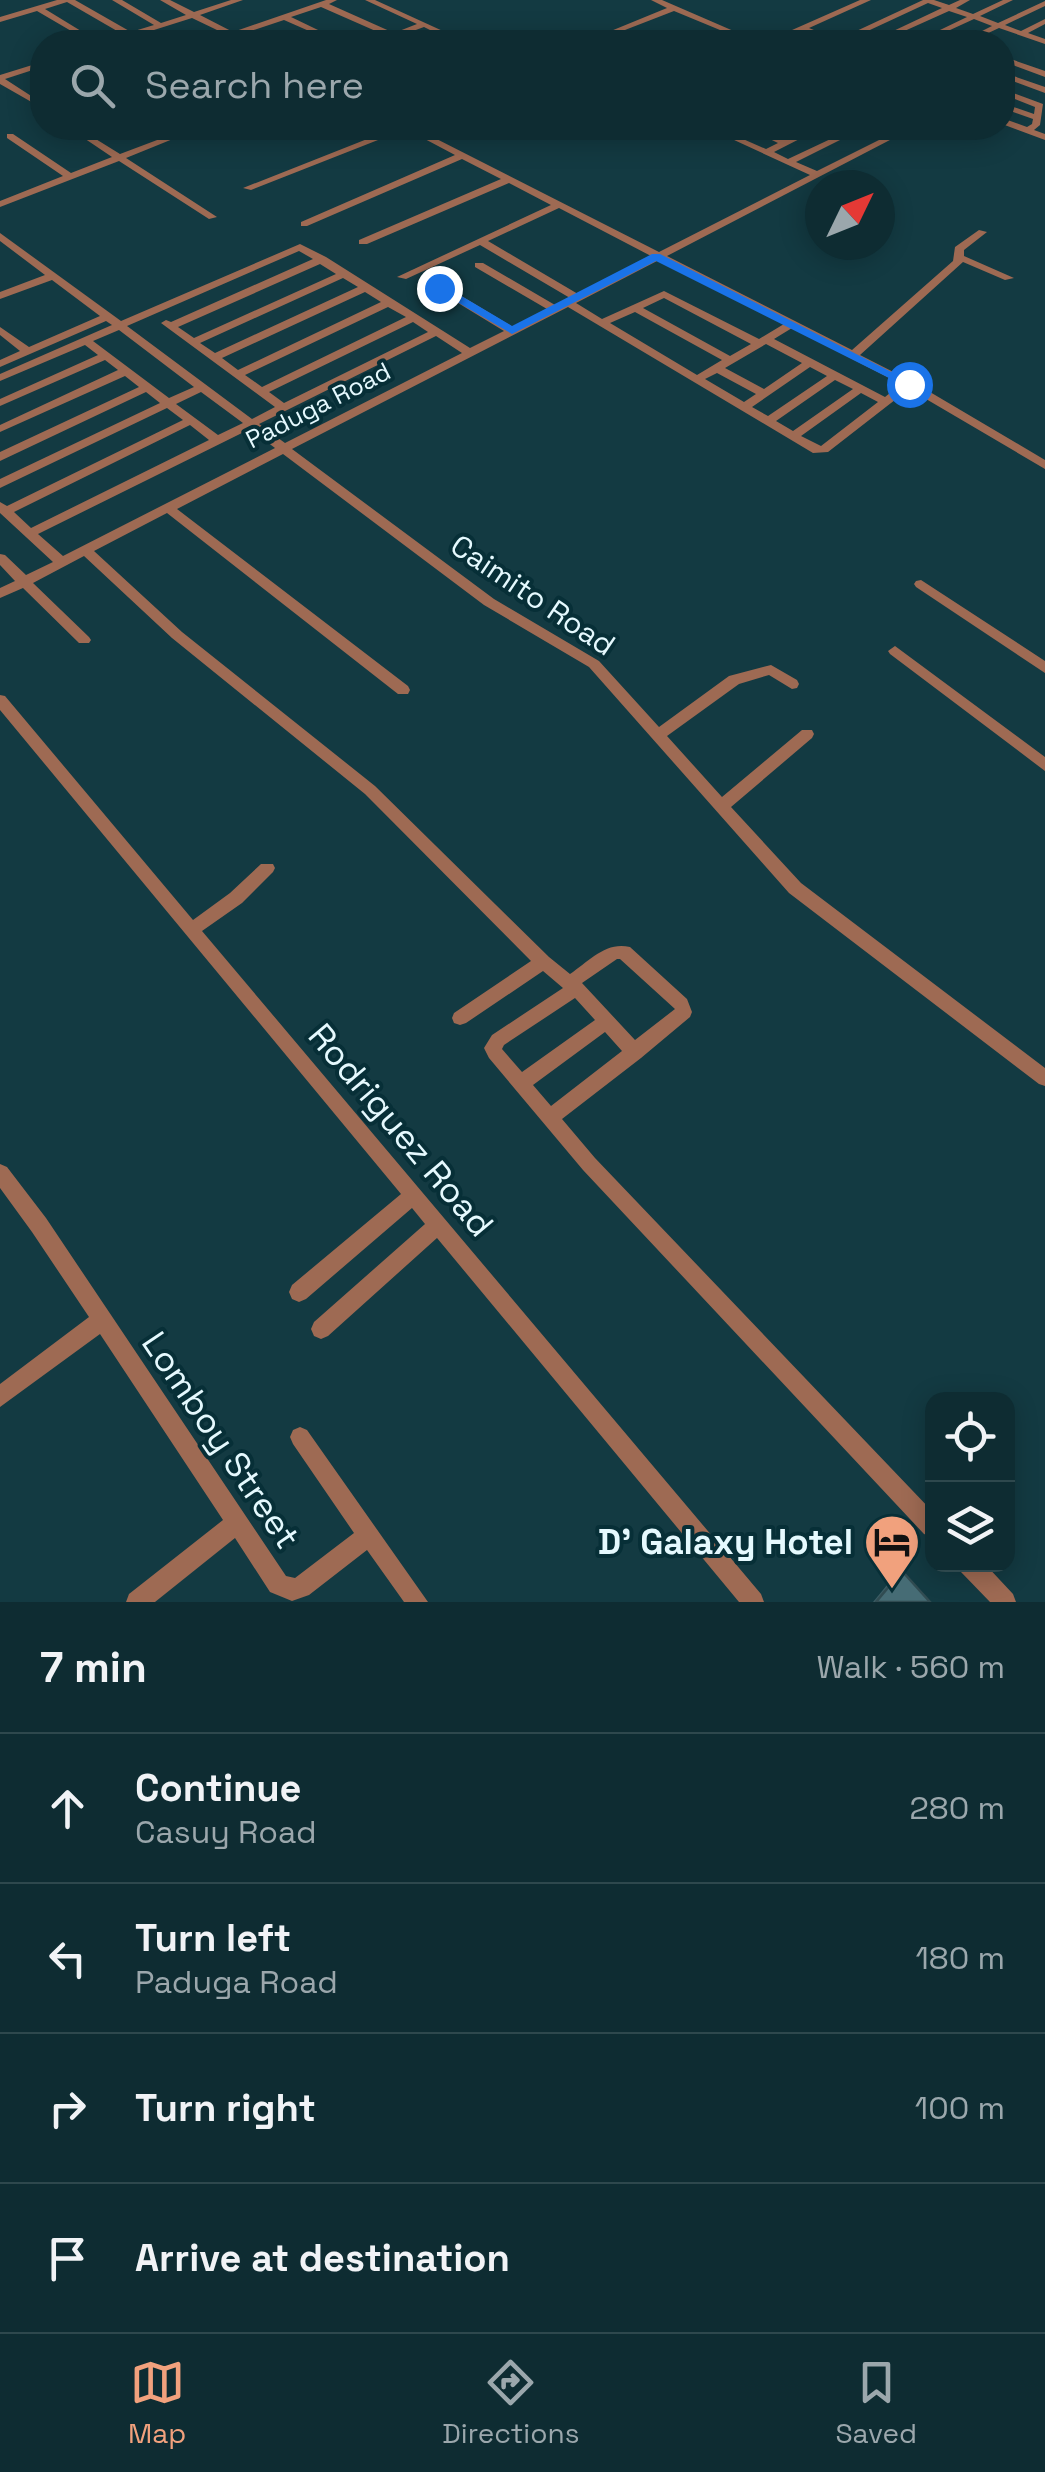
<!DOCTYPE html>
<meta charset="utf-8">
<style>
body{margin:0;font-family:"Space Grotesk",sans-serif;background:#1c383e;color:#f1f3f6}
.controls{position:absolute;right:30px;bottom:30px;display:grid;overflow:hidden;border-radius:20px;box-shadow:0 5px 25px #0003}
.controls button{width:90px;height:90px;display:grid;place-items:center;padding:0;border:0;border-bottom:2px solid #2e484d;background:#0e2c32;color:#f1f3f6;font:50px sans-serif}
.compass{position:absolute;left:805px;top:170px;width:90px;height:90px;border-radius:50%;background:#0e2c32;box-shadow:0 5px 25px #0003;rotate:47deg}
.stop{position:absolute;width:30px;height:30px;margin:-22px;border:8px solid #1a73e8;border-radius:50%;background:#fff}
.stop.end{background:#1a73e8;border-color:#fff;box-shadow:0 2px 10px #0008}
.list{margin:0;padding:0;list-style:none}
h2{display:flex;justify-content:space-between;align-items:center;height:130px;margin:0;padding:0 40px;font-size:42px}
h2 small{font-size:32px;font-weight:400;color:#9ba7ac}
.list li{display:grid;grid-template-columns:65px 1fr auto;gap:30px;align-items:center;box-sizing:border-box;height:150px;padding:0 40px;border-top:2px solid #2e484d}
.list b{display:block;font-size:38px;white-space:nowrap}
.list p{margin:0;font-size:32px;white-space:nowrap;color:#9ba7ac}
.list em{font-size:32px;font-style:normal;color:#9ba7ac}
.icon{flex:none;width:55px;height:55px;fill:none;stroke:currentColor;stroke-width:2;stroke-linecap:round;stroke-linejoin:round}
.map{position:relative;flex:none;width:1045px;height:1602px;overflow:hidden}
.search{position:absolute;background:#0e2c32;box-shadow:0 5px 25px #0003;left:30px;right:30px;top:30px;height:110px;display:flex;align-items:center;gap:25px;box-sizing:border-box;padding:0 35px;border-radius:40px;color:#9ba7ac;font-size:38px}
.sheet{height:730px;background:#0e2c32}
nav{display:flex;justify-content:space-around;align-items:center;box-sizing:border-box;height:140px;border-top:2px solid #2e484d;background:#0e2c32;font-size:28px;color:#9ba7ac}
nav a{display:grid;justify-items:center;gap:5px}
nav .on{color:#f1a17d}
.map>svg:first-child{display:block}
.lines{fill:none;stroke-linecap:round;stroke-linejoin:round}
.minor{fill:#9e6a53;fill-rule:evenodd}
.wall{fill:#3c5d65}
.building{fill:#466c75;stroke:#314c52;stroke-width:2.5}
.route{fill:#1a73e8}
.labels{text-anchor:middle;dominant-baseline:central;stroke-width:8;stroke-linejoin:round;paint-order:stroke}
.far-street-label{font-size:25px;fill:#e5f9fe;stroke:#072f37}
.street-label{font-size:30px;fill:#e5f9fe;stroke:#072f37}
.near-street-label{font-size:35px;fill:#e5f9fe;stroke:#072f37}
.near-poi-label{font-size:35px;font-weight:bold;fill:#e5f9fe;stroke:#072f37;text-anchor:end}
</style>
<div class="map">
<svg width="1045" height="1602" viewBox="0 0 1045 1602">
<rect width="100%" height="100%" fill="#133a42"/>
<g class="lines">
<!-- minor -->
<path class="minor" d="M 57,0 L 75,0 L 131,32 L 154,25 L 112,0 L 122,0 L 161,23 L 186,15 L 160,0 L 170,0 L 194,12 L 231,0 L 243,0 L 200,15 L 233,32 L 326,0 L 337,0 L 329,4 L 394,33 L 417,24 L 365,0 L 375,0 L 445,32 L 420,42 L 410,42 L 434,32 L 424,27 L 383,42 L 373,42 L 387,36 L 321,7 L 291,17 L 343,42 L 334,42 L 284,20 L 239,35 L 252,42 L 242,42 L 192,18 L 116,42 L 105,42 L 124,35 L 67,2 L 45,9 L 99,42 L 90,42 L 37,11 L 0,22 L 0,17 Z
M 651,0 L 662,0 L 759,42 L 749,42 L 674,11 L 594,42 L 584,42 L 667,8 Z
M 860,0 L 871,0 L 809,28 L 843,42 L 833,42 L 802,31 L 787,36 L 783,34 Z
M 923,0 L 934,0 L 949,5 L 960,0 L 970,0 L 956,8 L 973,14 L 1003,0 L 1013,0 L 980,16 L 998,23 L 1045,1 L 1045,6 L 1005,25 L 1021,31 L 1045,19 L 1045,24 L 1028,33 L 1045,39 L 1045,44 L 999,28 L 969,42 L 960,42 L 992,26 L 974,19 L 924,42 L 915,42 L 967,17 L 949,11 L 880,42 L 870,42 L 942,8 L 928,3 L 857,36 L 850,34 Z
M 1002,56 L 1045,71 L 1045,77 L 1002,61 Z
M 42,62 L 42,67 L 5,79 L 42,103 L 42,108 L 0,84 L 0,75 Z
M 1002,72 L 1045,87 L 1045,93 L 1002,77 Z
M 1002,89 L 1043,104 L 1040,125 L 1034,130 L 1045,134 L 1045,140 L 1002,124 L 1002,118 L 1027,127 L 1032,124 L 1033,119 L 1002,108 L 1002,103 L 1034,114 L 1035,107 L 1002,94 Z
M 69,128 L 78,128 L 120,154 L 189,128 L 200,128 L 126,158 L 217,217 L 209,219 L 119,161 L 0,207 L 0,201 L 63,176 L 7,138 L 7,134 L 13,134 L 71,173 L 112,157 Z
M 395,128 L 415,128 L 659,252 L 810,175 L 708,128 L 718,128 L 766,149 L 778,143 L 747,128 L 757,128 L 786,140 L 811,128 L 821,128 L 774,152 L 788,159 L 854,128 L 864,128 L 796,162 L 817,171 L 903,128 L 913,128 L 667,256 L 852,350 L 953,261 L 955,247 L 979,230 L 987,232 L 964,250 L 964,256 L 1014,278 L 1005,280 L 963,262 L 860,355 L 913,382 L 1045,460 L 1045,469 L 909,389 L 828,452 L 813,453 L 568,307 L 292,449 L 494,599 L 599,661 L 659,727 L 729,676 L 771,665 L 797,680 L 799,684 L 797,688 L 792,689 L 769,675 L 739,684 L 667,736 L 722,797 L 802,730 L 812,730 L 814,734 L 812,738 L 731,807 L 801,883 L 1045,1068 L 1045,1086 L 1039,1084 L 789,893 L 589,667 L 484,605 L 283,454 L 177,509 L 408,686 L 410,690 L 408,694 L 398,694 L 167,513 L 94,551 L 182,632 L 375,786 L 549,957 L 570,974 C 589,961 606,941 630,947 L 687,999 L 692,1012 L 690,1017 L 641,1058 L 562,1119 L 595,1158 L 932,1511 L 932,1537 L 924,1534 L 583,1170 L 489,1058 L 484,1048 L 492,1035 L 563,988 L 543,971 L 466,1023 L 460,1025 L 454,1023 L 452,1018 L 454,1013 L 531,961 L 365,794 L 172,638 L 84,556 L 33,583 L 89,637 L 91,640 L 89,643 L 79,643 L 23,588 L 0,598 L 0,588 L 15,581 L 0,565 L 0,554 L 5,555 L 26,575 L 53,562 L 0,513 L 0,502 L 7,506 L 183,420 L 167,408 L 0,488 L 0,479 L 160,403 L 146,392 L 0,461 L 0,452 L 139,387 L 125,376 L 0,432 L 0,425 L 118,370 L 105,360 L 0,406 L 0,399 L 98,355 L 85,345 L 0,381 L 0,374 L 112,325 L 106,321 L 0,367 L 0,360 L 20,351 L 0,335 L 0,327 L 29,347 L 100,316 L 52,280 L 0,299 L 0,292 L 45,275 L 0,241 L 0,233 L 121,321 L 300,244 L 326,257 L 470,348 L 504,331 L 435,289 L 435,285 L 443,285 L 513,327 L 547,309 L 475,267 L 475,263 L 483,263 L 555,305 L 570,298 L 480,245 L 406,279 L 397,277 L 551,205 L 509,183 L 367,244 L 359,244 L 359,240 L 501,179 L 462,159 L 307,226 L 301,226 L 301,222 L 455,155 L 406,129 L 251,190 L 243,188 ZM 559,208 L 651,256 L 578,294 L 488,241 ZM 299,251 L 313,259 L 171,322 L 166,320 L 161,323 L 275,407 L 252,419 L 127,326 ZM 659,260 L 784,324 L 759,339 L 664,291 L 602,319 L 576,303 ZM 320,264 L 336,274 L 194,338 L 178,327 ZM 343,278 L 358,287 L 215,353 L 200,343 ZM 365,292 L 381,302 L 238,370 L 222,358 ZM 664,298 L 751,344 L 730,356 L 643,308 ZM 388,307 L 406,317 L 262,387 L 245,375 ZM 635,312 L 722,360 L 697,375 L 610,323 ZM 413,322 L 428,332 L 284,403 L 269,392 ZM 792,328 L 901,384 L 885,397 L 774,339 ZM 119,330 L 194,387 L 169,398 L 93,341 ZM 436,336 L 462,353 L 285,443 L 259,424 ZM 766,344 L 802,363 L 764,389 L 725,368 ZM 810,367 L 827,376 L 768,416 L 752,407 ZM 717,373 L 756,394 L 744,402 L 705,379 ZM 835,380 L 853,389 L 793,431 L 776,421 ZM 201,392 L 243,423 L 218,435 L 176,404 ZM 861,393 L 878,402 L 821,446 L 801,436 ZM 190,425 L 209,440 L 31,528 L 14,512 ZM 250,429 L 275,448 L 63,556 L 38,534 ZM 617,959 L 620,959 L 675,1009 L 635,1040 L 582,983 ZM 575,998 L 595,1020 L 522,1072 L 502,1049 L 504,1045 ZM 605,1032 L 622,1051 L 551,1106 L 533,1085 Z
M 921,580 L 1045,661 L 1045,673 L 916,587 L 914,584 L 916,581 Z
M 895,646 L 1045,757 L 1045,771 L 890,654 L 888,651 Z
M 0,695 L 5,696 L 193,920 L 230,893 L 261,864 L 273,864 L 275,868 L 273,872 L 242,903 L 202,931 L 761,1594 L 764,1602 L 739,1602 L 437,1238 L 328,1336 L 321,1339 L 314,1336 L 311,1329 L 314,1322 L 425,1224 L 412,1208 L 306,1299 L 299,1302 L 292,1299 L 289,1292 L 292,1285 L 401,1194 L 0,710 Z
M 0,1164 L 7,1167 L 46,1218 L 286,1576 L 295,1578 L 354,1533 L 293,1444 L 290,1437 L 293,1430 L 300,1427 L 307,1430 L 428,1602 L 404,1602 L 367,1550 L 309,1595 L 292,1601 L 270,1592 L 235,1538 L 155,1602 L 126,1602 L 129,1594 L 223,1520 L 100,1334 L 0,1407 L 0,1384 L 89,1317 L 32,1232 L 0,1188 Z
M 958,1564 L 985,1564 L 1013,1594 L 1016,1602 L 990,1602 L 961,1572 Z"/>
</g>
<!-- wall -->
<path class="wall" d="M 902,1571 L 930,1602 L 873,1602 L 892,1579 Z"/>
<!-- building -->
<path class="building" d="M 902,1571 L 930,1602 L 876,1602 Z"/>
<!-- route -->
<path class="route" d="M 652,254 L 660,254 L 915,384 L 905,386 L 656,261 L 512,334 L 433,288 L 443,285 L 512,326 Z"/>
<!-- icons -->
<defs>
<g id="hotel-pin" transform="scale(2.875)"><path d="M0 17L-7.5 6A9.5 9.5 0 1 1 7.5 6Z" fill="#f1a17d" stroke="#072f37"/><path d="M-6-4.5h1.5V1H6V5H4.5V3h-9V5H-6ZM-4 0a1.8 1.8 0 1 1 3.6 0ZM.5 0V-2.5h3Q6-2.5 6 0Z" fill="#111"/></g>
</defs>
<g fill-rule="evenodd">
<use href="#hotel-pin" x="892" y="1542"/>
</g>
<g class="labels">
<!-- far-street labels -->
<g class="far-street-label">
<text transform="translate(318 405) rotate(-27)">Paduga Road</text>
</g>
<!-- street labels -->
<g class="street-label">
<text transform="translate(533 595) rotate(34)">Caimito Road</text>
</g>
<!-- near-street labels -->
<g class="near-street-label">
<text transform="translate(401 1130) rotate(50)">Rodriguez Road</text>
<text transform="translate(221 1440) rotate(56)">Lomboy Street</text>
</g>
<!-- near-poi labels -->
<g class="near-poi-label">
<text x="853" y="1542">D' Galaxy Hotel</text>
</g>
</g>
</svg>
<div class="controls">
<button><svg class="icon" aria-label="locate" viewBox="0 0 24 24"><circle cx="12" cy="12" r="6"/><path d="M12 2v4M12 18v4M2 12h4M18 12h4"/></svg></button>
<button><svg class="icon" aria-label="layers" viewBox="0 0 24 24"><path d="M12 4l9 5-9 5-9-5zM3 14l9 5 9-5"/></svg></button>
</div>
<svg class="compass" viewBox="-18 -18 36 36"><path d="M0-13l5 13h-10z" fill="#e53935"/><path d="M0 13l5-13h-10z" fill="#9ba7ac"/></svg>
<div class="stop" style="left:909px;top:384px"></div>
<div class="stop end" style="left:439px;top:288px"></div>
<div class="search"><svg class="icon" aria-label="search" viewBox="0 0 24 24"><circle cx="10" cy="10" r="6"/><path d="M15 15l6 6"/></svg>Search here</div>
</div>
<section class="sheet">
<h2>7 min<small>Walk · 560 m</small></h2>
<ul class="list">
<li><svg class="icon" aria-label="ahead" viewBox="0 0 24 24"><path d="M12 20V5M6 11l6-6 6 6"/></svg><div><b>Continue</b><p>Casuy Road</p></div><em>280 m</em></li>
<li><svg class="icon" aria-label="left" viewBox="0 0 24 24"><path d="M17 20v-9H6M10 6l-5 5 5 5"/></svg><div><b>Turn left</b><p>Paduga Road</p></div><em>180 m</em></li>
<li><svg class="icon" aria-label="right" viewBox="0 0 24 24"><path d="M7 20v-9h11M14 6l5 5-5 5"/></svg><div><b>Turn right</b></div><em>100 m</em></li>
<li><svg class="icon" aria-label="arrive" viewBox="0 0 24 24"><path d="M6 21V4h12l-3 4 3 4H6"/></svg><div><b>Arrive at destination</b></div></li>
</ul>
</section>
<nav>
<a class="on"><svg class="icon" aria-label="map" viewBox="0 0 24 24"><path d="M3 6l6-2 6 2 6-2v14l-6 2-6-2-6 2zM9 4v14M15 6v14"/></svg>Map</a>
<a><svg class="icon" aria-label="directions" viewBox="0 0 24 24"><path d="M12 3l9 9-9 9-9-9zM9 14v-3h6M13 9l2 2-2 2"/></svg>Directions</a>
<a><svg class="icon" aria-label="saved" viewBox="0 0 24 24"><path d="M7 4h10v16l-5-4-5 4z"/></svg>Saved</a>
</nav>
